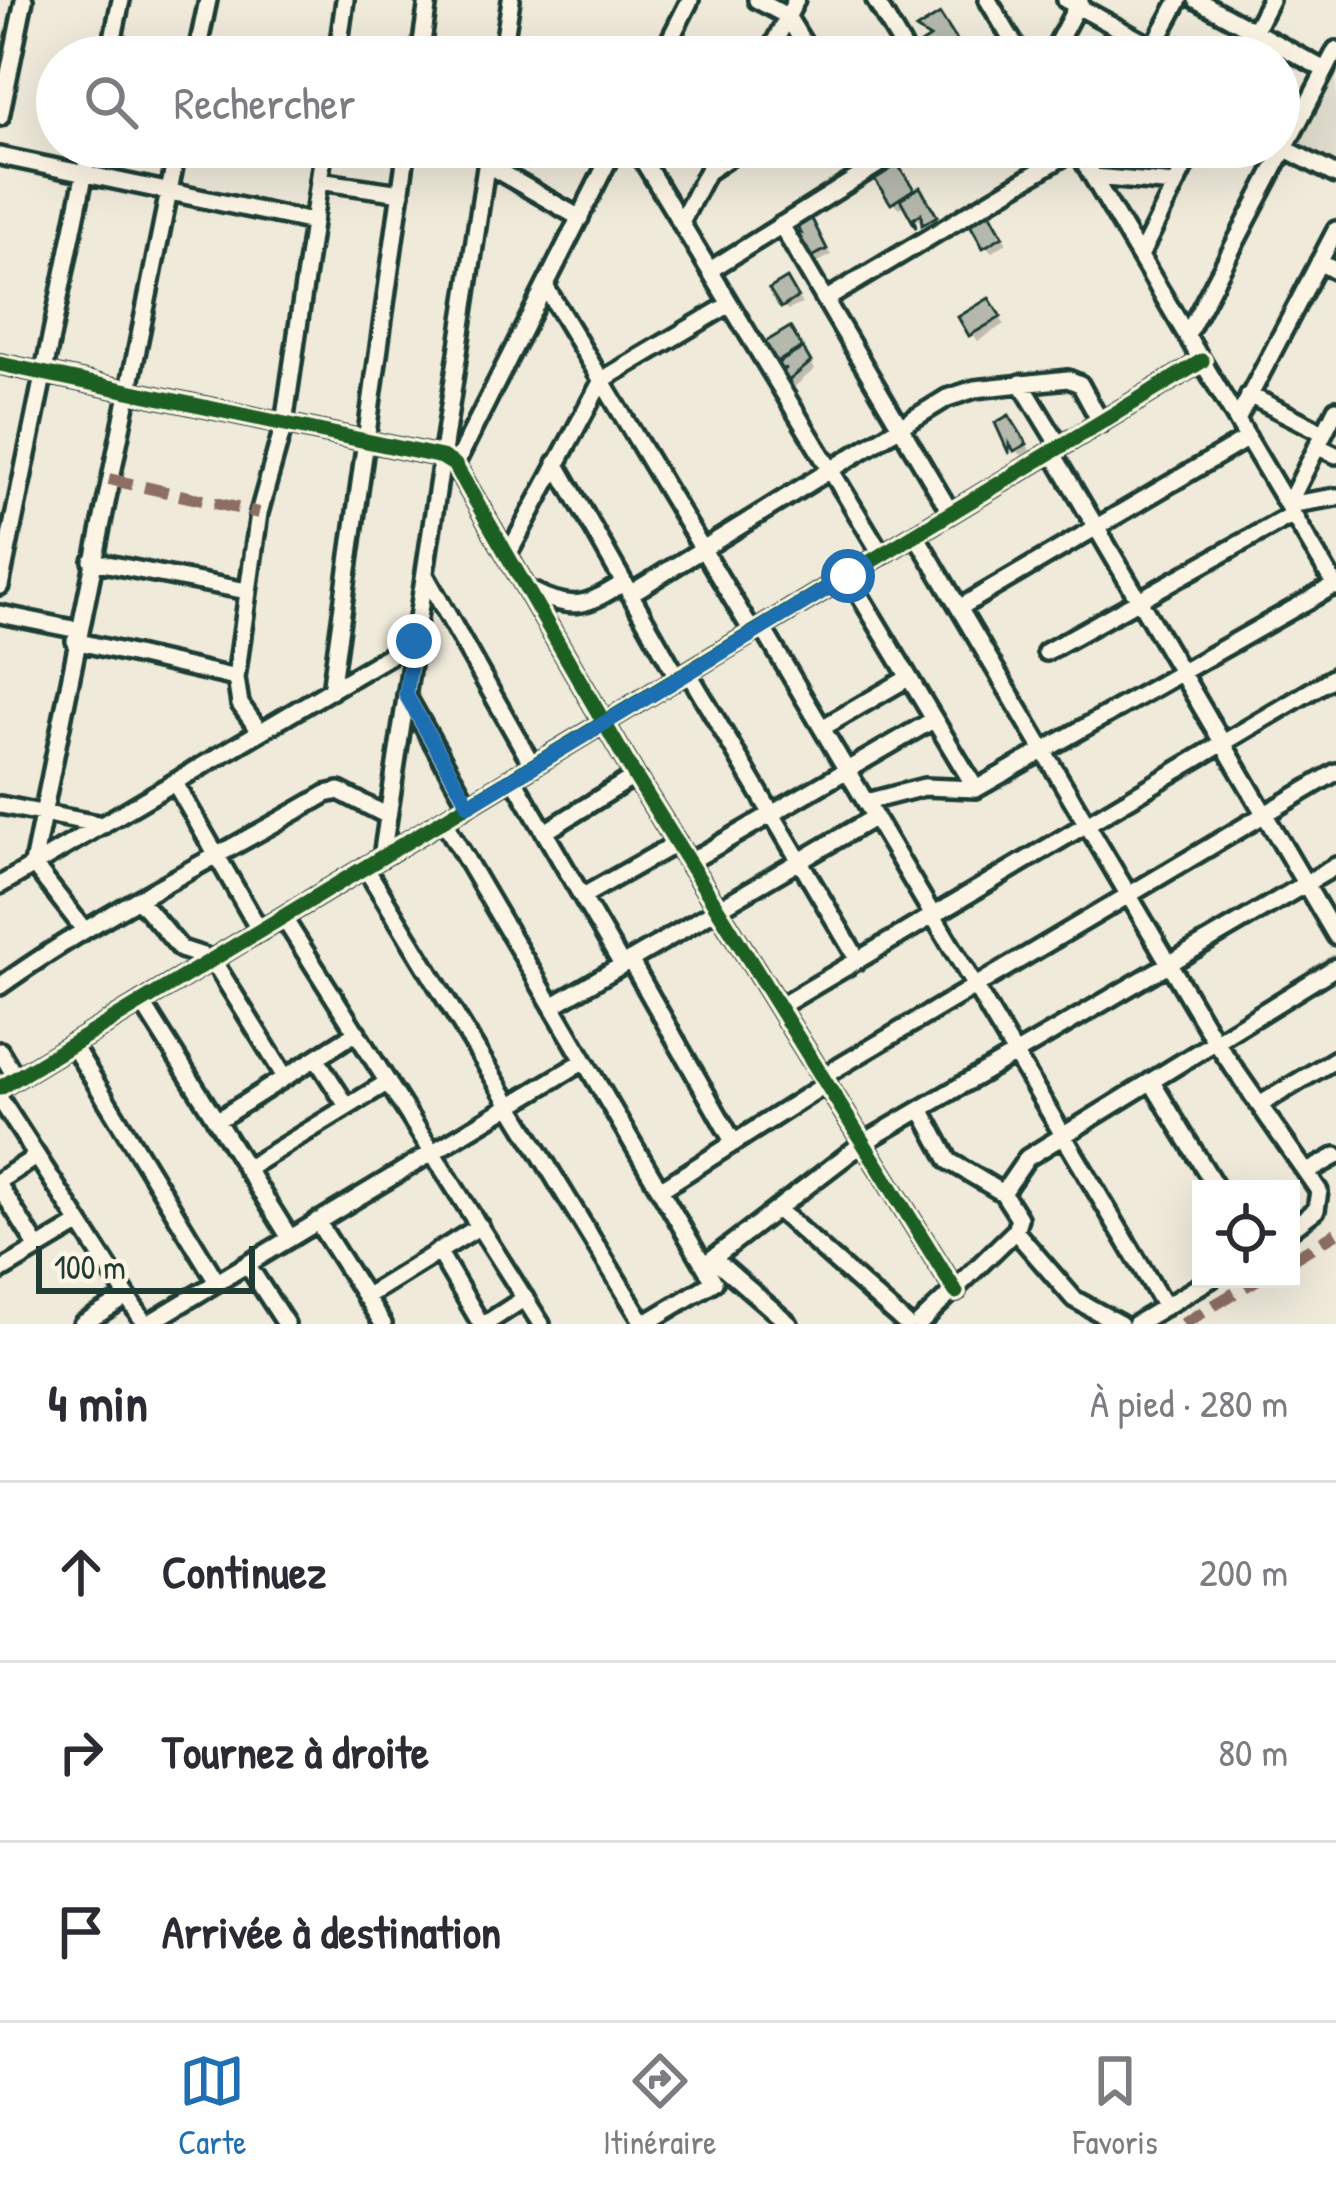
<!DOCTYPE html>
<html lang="fr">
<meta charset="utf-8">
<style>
body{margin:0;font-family:"Patrick Hand",sans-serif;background:#f7f7f7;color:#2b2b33}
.controls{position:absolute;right:36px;bottom:36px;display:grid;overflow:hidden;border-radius:0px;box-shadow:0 12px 48px #0002}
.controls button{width:108px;height:108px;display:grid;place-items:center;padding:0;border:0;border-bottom:3px solid #e1e1e2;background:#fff;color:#2b2b33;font:60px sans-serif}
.scale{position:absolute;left:36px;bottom:30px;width:219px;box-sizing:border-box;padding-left:12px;border:6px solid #1f3d34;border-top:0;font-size:33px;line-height:42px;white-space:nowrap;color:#1f3d34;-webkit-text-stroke:9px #fcf5e5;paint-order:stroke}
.stop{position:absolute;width:36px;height:36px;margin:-27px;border:9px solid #1f6fb2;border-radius:50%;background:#fff}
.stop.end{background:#1f6fb2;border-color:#fff;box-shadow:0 3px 12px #0008}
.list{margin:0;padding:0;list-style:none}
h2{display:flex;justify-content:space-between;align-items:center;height:156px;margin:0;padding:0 48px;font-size:51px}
h2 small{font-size:39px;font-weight:400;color:#7c7c81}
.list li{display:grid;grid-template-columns:78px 1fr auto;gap:36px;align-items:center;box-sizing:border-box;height:180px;padding:0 48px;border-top:3px solid #e1e1e2}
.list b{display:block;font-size:45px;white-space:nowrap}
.list em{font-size:39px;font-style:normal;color:#7c7c81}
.icon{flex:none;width:66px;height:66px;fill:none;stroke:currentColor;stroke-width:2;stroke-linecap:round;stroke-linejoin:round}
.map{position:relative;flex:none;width:1336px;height:1324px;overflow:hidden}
.search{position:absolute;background:#fff;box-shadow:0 12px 48px #0002;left:36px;right:36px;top:36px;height:132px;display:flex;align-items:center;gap:30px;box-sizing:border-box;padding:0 42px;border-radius:66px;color:#7c7c81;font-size:45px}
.sheet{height:696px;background:#fff}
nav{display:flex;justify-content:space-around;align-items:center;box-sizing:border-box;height:168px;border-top:3px solid #e1e1e2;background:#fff;font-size:33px;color:#7c7c81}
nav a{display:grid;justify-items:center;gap:6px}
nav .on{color:#1f6fb2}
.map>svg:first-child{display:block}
.built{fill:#dedbcc}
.shadow{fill:#0003}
.building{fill:#b5b9ad;stroke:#1f3d34;stroke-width:3}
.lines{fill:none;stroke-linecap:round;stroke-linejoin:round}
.minor-casing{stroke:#1f3d34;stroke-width:24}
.minor{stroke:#fcf5e5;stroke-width:15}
.quiet{stroke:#8d6e63;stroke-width:12;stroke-dasharray:24 12;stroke-linecap:butt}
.cycleway-casing{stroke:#fcf5e5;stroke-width:22}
.cycleway{stroke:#1b5e20;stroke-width:15}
.route{stroke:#1f6fb2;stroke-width:15}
</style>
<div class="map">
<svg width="1336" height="1324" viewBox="0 0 1336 1324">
<rect width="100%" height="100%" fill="#efeada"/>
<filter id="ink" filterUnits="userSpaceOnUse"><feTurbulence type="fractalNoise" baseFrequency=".00833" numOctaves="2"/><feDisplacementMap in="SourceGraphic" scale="24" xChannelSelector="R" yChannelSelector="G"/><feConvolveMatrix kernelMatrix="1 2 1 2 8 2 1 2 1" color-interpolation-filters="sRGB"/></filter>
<g filter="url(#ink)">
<!-- built -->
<path class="built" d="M 1336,68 L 1336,165 L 1296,144 Z"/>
<!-- shadow -->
<path class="shadow" d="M 902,171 L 915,198 L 927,200 L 940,223 L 930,229 L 915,218 L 908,202 L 899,208 L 893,202 Z
M 993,219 L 1007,243 L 992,252 L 986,246 Z
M 810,221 L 831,255 L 813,265 L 796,239 Z
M 792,288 L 802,304 L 788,310 L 782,304 Z
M 995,308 L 1004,324 L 978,341 L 962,318 Z
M 795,337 L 815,369 L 793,388 L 766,345 Z
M 1015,424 L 1030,450 L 1022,455 L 1006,444 Z"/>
<!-- building -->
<path class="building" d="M 940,14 L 961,47 L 955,57 L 930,57 L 921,44 L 930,38 L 916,29 Z
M 896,162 L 914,189 L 891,204 L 873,177 Z
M 920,187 L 937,216 L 922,225 L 921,214 L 914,218 L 916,228 L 900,199 Z
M 988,209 L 1003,236 L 983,248 L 968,221 Z
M 811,217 L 827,249 L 804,261 L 788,229 L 801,233 L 797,225 Z
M 787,278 L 798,297 L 781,308 L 769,289 Z
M 989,298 L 1001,317 L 969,336 L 958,317 Z
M 790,327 L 802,347 L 774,364 L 762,344 Z
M 803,348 L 811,362 L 785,384 L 776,375 L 787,368 L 779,370 L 775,365 Z
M 1009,415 L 1027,444 L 1014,451 L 1009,443 L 1009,454 L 995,423 Z"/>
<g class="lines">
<!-- minor casing -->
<g class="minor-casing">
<path id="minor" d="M 757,0 L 787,16 L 812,57
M 875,0 L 909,57
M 988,0 L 1022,57
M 1066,0 L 1153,47
M 1197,0 L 1325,70
M 109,57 L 121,0
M 196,57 L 208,0
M 337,57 L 345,0
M 420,57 L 428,0
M 502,57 L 511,0
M 661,57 L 690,0
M 767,57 L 796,0
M 1050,57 L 1080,0
M 1148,57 L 1179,0
M 1241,57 L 1270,0
M 0,117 L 24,0
M 635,147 L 882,555
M 1075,147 L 1336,587
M 1284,148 L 1336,175
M 0,156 L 313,222
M 486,164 L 580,218
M 710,170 L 745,147
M 1089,170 L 1101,147
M 1093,177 L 1175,184
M 319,181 L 401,193
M 681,222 L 720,147
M 781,225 L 951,513
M 1140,256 L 1194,147
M 1319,262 L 1336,271
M 710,270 L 906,147
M 545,286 L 753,633
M 825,300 L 1076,149
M 1187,335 L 1336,50
M 0,364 L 442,457 L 455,465 L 635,776 L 956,1292
M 1021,383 L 1060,447
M 1249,395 L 1324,433
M 1237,420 L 1336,230
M 1317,446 L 1336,455
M 1052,452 L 1336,936
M 556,463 L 678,678
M 455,465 L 615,147
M 1288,505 L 1336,409
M 1288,505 L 1336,497
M 916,535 L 1213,1038 L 1319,1191 L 1316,1210 L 1291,1229
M 509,553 L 602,380 L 730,304
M 92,561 L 247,591
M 425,575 L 533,766
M 848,576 L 976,789
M 0,586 L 90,147
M 534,592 C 573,612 588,605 623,583
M 630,594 L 947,398 L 975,389 L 1068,379 L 1080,384 L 1101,423
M 959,608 L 1248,438
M 0,614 L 78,630
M 762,627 L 1165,1307
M 75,641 L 236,678
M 1046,652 L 1293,514
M 688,672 L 858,960
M 331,691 L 407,147
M 406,695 L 468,805
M 822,728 L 908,678
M 258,729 L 240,704 L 236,678 L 259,513 L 284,424 L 324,147
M 513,778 L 622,965
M 175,783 L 260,931
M 866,802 L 924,787 L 976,789 L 1335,585
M 0,805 L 103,825
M 443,820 L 714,1282 L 644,1324
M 545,832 L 635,776
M 382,857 L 489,147
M 689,862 L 933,720
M 365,867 L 644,1324
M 0,885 L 414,641
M 583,896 L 677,843
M 139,900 L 181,949 L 212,959 L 285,1077
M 283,917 L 541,1324
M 82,927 L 33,864 L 178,147
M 630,960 L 734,1143
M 0,986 C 103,912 217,858 326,794 L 339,791 L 388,816
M 142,1002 L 290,1238
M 552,1006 L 875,817
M 779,1007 L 1336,676
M 72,1044 L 217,1282
M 0,1051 L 16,1078
M 316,1058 L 347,1106
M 822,1077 L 1336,772
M 1151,1081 L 1217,1189
M 0,1088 L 1202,361
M 0,1099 L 145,1324
M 1261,1104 L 1336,1059
M 216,1121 L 357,1032
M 246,1169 L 388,1082
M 1307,1172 L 1336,1156
M 0,1180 L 37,1156
M 0,1187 L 38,1248
M 660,1190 L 826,1084
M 1003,1193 L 1027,1158 L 1336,967
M 777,1209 L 906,1324
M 317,1221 L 383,1324
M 1015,1231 L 1074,1299 L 1120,1324
M 438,1251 L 481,1324
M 713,1258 L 789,1324
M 247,1264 L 286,1324
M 704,1265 L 863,1143 L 1336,866
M 0,1271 L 80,1223
M 365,1297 L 480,1226
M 82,1324 L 127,1297
M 148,1324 L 584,1061
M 485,1324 L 525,1298
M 919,1324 L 1015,1231 L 1019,1218 L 1003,1193 L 949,1161 L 921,1109
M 1136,1324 L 1211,1279"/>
</g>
<!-- minor -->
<use href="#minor" class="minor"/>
<!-- quiet -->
<path class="quiet" d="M 109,479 L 259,513
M 1291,1260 L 1336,1233
M 1183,1324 L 1258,1279"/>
<!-- cycleway casing -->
<g class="cycleway-casing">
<path id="cycleway" d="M 0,364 L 442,457 L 455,465 L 635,776 L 956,1292
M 0,1088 L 1202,361"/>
</g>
<!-- cycleway -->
<use href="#cycleway" class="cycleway"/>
</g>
</g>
<g class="lines" filter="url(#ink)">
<!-- route -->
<path class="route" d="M 414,641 L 406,695 L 469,805 L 848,576"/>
</g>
</svg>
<div class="controls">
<button><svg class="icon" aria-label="locate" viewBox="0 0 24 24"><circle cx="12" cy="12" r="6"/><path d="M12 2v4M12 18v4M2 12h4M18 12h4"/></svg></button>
</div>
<div class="scale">100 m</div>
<div class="stop" style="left:848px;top:576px"></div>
<div class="stop end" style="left:414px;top:641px"></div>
<div class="search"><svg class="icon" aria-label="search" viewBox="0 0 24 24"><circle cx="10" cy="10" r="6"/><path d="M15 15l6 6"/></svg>Rechercher</div>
</div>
<section class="sheet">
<h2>4 min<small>À pied · 280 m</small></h2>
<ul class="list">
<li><svg class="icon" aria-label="ahead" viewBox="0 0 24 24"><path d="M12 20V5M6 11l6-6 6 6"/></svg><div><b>Continuez</b></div><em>200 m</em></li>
<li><svg class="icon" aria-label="right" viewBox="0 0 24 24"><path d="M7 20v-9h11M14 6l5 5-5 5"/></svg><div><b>Tournez à droite</b></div><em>80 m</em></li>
<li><svg class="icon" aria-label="arrive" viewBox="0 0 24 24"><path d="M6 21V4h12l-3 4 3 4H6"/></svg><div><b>Arrivée à destination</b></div></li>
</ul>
</section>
<nav>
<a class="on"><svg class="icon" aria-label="map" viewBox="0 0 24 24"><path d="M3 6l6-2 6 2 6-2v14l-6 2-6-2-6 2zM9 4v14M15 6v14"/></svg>Carte</a>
<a><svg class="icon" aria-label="directions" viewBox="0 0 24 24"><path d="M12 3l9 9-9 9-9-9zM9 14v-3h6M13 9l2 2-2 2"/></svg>Itinéraire</a>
<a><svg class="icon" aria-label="saved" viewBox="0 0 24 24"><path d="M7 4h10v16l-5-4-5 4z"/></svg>Favoris</a>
</nav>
